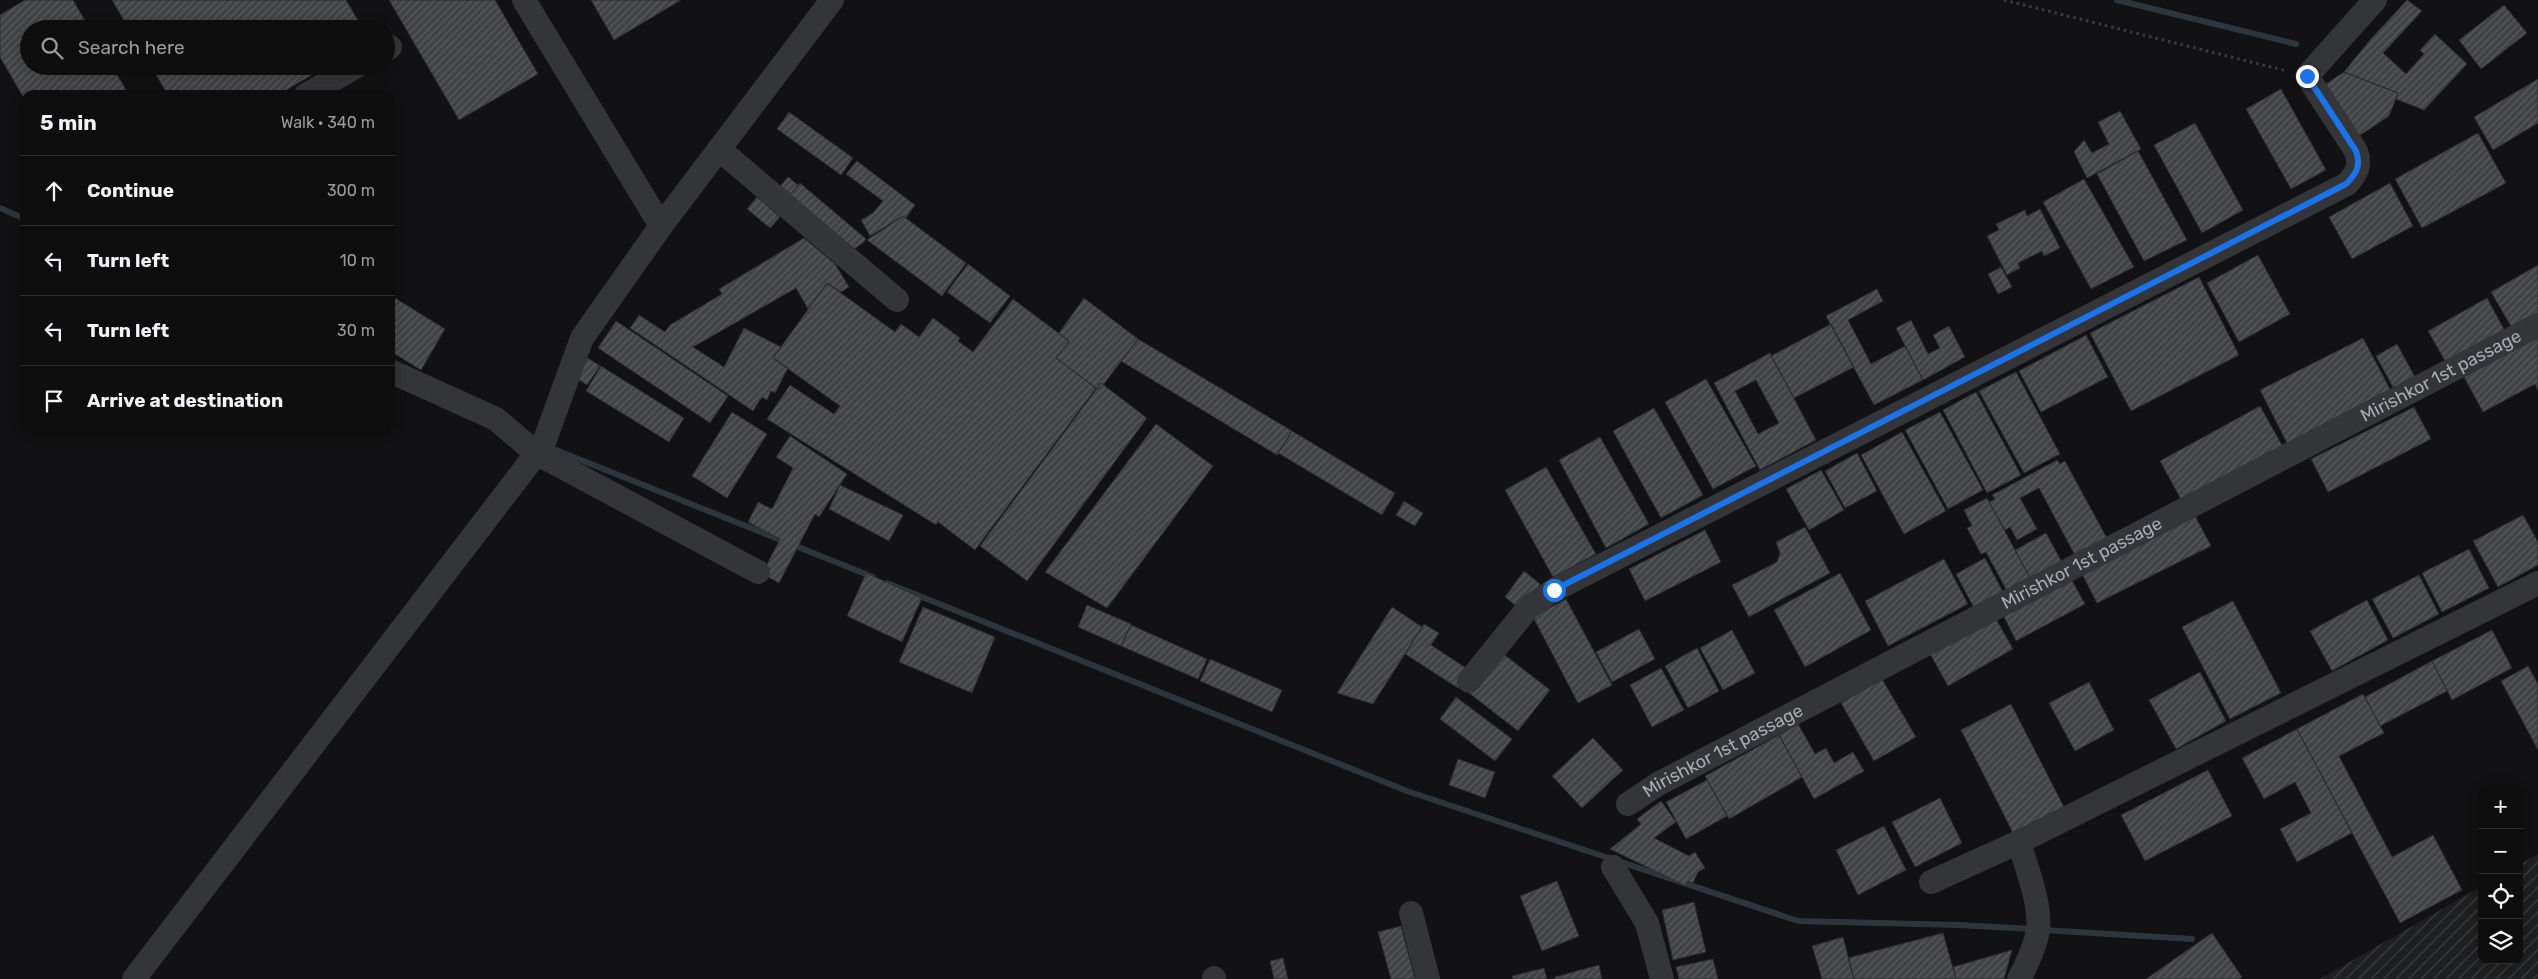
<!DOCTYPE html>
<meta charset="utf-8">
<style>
body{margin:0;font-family:Rubik,sans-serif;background:#171718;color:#f1f3f6}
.controls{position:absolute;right:15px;bottom:15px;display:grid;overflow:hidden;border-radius:10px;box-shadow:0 2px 12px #0003}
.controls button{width:45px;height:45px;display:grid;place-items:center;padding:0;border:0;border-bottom:1px solid #2e2e2f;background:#0e0e0f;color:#f1f3f6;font:25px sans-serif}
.stop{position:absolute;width:15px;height:15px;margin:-11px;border:4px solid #1a73e8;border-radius:50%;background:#fff}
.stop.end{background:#1a73e8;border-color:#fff;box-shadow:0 1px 5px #0008}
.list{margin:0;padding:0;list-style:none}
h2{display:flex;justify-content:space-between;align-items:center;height:65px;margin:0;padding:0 20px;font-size:21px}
h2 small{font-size:16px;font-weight:400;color:#9b9c9e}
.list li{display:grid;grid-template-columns:32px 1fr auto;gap:15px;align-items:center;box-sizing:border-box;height:70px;padding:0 20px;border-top:1px solid #2e2e2f}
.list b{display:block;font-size:19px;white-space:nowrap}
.list em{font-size:16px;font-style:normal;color:#9b9c9e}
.icon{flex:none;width:28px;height:28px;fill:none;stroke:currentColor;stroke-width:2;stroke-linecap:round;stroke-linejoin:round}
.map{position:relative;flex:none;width:2538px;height:979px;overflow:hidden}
.search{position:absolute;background:#0e0e0f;box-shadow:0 2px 12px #0003;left:20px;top:20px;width:375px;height:55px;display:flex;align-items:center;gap:12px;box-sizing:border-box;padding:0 18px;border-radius:28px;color:#9b9c9e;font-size:19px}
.panel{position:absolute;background:#0e0e0f;box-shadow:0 2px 12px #0003;left:20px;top:90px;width:375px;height:345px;border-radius:15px}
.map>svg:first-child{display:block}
.industrial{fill:url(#industrial-furrows)}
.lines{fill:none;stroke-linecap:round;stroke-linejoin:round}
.stream{stroke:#2d363c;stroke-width:6}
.building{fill:url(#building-hatch);stroke:#2c2d30;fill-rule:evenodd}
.path{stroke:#3a3c3f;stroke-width:3;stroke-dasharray:2.5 4;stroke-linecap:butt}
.minor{stroke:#343539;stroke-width:24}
.route{stroke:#1a73e8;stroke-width:6}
.labels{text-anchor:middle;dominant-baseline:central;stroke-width:5;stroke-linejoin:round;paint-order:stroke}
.street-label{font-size:18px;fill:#a5abb3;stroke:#0d0e0f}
</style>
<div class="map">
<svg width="2538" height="979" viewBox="0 0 2538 979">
<defs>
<pattern id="industrial-furrows" width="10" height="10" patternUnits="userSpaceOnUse" patternTransform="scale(1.25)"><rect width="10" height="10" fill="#1e1f21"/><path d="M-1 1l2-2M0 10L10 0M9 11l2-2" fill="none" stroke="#3c3d3f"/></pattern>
<pattern id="building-hatch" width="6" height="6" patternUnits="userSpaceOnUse" patternTransform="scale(1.25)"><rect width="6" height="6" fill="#414347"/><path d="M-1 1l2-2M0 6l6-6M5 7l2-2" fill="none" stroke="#595b5f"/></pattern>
</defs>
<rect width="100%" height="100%" fill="#121214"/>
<!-- industrial -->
<path class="industrial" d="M 2538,854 L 2538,979 L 2320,979 L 2482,886 L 2482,960 L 2519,960 L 2519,865 Z"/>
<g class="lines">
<!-- stream -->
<path class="stream" d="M 2117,0 L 2296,44
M 0,208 L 25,219
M 546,446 L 873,577
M 887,583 L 1407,791 L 1798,921 L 1959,925 L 2033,929
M 2043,930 L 2192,939"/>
</g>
<!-- building -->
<path class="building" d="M 25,0 L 73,0 L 90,29 L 29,29 L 29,66 L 112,66 L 129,95 L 25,95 L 25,100 L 0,57 L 0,15 Z
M 112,0 L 346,0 L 363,29 L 129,29 Z
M 389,0 L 495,0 L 538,74 L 459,120 Z
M 591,0 L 681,0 L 614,40 Z
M 2407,0 L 2422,11 L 2383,53 L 2406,74 L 2424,54 L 2420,50 L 2435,34 L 2467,64 L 2424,110 L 2396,99 L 2398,93 L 2344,72 L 2370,40 Z
M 2504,5 L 2527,33 L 2481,69 L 2459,40 Z
M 151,66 L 327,66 L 278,95 L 168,95 Z
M 2344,72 L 2398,93 L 2389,116 L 2359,136 L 2326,84 Z
M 2538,79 L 2538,123 L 2493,150 L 2474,117 Z
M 2281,89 L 2326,170 L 2291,189 L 2246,109 Z
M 2120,111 L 2141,149 L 2087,178 L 2074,152 L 2084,140 L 2092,153 L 2109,144 L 2098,122 Z
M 789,112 L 853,158 L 841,175 L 777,129 Z
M 2195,123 L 2243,210 L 2202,233 L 2154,145 Z
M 2478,133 L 2506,183 L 2422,228 L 2395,179 Z
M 2138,151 L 2187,240 L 2144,261 L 2097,174 Z
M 857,161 L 915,205 L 906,218 L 903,216 L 870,236 L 861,220 L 873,213 L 883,201 L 846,174 Z
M 788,177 L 798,185 L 788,197 L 778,189 Z
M 2084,179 L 2134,267 L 2091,289 L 2043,202 Z
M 800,183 L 866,239 L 863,243 L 852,250 L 788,197 Z
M 2390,183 L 2413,226 L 2352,259 L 2329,217 Z
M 757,197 L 780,217 L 770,228 L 747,209 Z
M 2040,209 L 2060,248 L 2044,256 L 2042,251 L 2018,263 L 2020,268 L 2007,275 L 1987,236 L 1999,230 L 1996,224 L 2025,210 L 2027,216 Z
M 903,216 L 966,263 L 942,296 L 867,240 Z
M 804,238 L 835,264 L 849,287 L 841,292 L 827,283 L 808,309 L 796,288 L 693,347 L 724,367 L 744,328 L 781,347 L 773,358 L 788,368 L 775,393 L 771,391 L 767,400 L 762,397 L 753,411 L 630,328 L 639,315 L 665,332 L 670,325 L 722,294 L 719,289 Z
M 2258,255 L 2290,314 L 2239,342 L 2207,283 Z
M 968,264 L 1010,296 L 990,323 L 947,292 Z
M 2538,265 L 2538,313 L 2512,328 L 2491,292 Z
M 2001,267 L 2012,287 L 1998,294 L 1988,274 Z
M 2199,277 L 2239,355 L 2131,411 L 2090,333 Z
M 827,283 L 895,332 L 901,324 L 919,337 L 933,318 L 960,338 L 958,341 L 973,352 L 1013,299 L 1069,341 L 1056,358 L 1096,388 L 975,550 L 938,522 L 936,525 L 767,419 L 790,385 L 834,414 L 840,406 L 773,358 Z
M 1877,289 L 1883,301 L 1848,320 L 1871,364 L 1905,346 L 1923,380 L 1874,405 L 1826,316 Z
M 390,295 L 445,329 L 421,370 L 390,351 Z
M 1084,298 L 1138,339 L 1103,385 L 1101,383 L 1097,389 L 1056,358 L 1069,341 L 1059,333 Z
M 2487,298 L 2506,333 L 2448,366 L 2428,331 Z
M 1911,320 L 1928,354 L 1940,348 L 1933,335 L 1949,326 L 1965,357 L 1923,380 L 1896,328 Z
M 616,321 L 728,396 L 710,423 L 598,348 Z
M 1831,324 L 1854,367 L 1794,398 L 1771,356 Z
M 2086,335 L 2108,377 L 2041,412 L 2019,371 Z
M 2538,337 L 2538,391 L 2535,384 L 2483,412 L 2464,377 Z
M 2363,338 L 2391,391 L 2288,445 L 2260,390 Z
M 1138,339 L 1292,431 L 1277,455 L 1121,361 Z
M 2397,344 L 2415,377 L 2394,389 L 2376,356 Z
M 1770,353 L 1816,440 L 1760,470 L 1714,383 ZM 1756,380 L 1779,423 L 1758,434 L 1735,391 Z
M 588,358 L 600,366 L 587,385 L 575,377 Z
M 601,366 L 684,418 L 669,442 L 586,391 Z
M 2016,372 L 2060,454 L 2024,473 L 1979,391 Z
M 1706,379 L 1756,466 L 1713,489 L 1665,402 Z
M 1101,383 L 1147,418 L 1027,581 L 980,546 Z
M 1976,392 L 2021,475 L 1987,493 L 1943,410 Z
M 2260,406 L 2283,447 L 2183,503 L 2160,461 Z
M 2414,407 L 2431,439 L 2328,492 L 2311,459 Z
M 1654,408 L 1703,495 L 1661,518 L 1613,431 Z
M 732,412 L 767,434 L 727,498 L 692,476 Z
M 1940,412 L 1983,490 L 1948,509 L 1905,430 Z
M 1156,424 L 1213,466 L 1107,608 L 1045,572 Z
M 1292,431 L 1395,493 L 1382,515 L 1278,453 Z
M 1902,432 L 1946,511 L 1904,534 L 1861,455 Z
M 790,436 L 847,474 L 819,517 L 815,514 L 779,583 L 762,574 L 780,539 L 748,522 L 758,502 L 772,509 L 793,468 L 776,457 Z
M 1600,437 L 1649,524 L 1606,548 L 1559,460 Z
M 1857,453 L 1877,491 L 1845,508 L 1825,471 Z
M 2057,460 L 2060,464 L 2065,461 L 2109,542 L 2077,559 L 2039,488 L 2020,498 L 2037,529 L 2017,540 L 2010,527 L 2005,530 L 1989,502 L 1995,499 L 1992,495 Z
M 1546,467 L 1596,554 L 1553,577 L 1505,490 Z
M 1821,470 L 1844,510 L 1809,530 L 1786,489 Z
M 840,485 L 903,515 L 889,541 L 829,509 Z
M 1987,498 L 2030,578 L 2007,591 L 1986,552 L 1981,554 L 1967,528 L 1972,526 L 1964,510 Z
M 1404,501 L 1423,513 L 1415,526 L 1396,515 Z
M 2193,512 L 2211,546 L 2097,603 L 2080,570 Z
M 2523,515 L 2538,542 L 2538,565 L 2498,587 L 2473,541 Z
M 1805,527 L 1830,573 L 1749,617 L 1732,585 L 1777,562 L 1780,553 L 1776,542 Z
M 1705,530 L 1721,562 L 1645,601 L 1629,569 Z
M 2046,533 L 2064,566 L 2030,578 L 2015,550 Z
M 2469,549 L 2489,588 L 2442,612 L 2422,573 Z
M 1985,558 L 2003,592 L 1974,608 L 1956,574 Z
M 1944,559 L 1968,604 L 1888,646 L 1865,601 Z
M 1524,571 L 1540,584 L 1521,610 L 1505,597 Z
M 866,573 L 922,598 L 902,642 L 847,616 Z
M 1840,573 L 1871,630 L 1805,667 L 1774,610 Z
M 2069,575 L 2085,604 L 2016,641 L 2001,611 Z
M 2419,575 L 2439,614 L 2393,638 L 2372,599 Z
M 1566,599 L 1612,685 L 1578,703 L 1533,617 Z
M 2367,600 L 2388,640 L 2332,671 L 2310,631 Z
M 2233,601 L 2281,693 L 2230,719 L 2182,627 Z
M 1087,605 L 1131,624 L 1121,646 L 1078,627 Z
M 923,607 L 995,637 L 972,693 L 899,662 Z
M 1392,607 L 1422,627 L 1373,704 L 1337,693 Z
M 1992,612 L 2013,649 L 1948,686 L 1928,650 Z
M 1424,624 L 1439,633 L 1431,645 L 1469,670 L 1458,688 L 1405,654 Z
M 1131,625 L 1207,659 L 1198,679 L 1121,646 Z
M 1639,629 L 1655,659 L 1612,682 L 1596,652 Z
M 1732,630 L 1755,673 L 1723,690 L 1700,648 Z
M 2492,630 L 2512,668 L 2452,700 L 2432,661 Z
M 1697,648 L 1719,691 L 1688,708 L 1665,666 Z
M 1501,652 L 1550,690 L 1518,731 L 1469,693 Z
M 1210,659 L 1282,690 L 1272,712 L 1200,681 Z
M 2432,661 L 2447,691 L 2380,726 L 2365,697 Z
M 2528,666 L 2538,684 L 2538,750 L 2501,681 Z
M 1661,668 L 1684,710 L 1652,727 L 1630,685 Z
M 2200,672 L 2226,721 L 2176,749 L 2149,700 Z
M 1882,679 L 1916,737 L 1874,761 L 1841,703 Z
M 2089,682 L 2114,730 L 2075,751 L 2049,703 Z
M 2363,694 L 2384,733 L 2339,756 L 2392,857 L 2433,835 L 2462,890 L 2400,923 L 2297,729 Z
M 1456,697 L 1512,739 L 1495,761 L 1440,719 Z
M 2011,704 L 2064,807 L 2013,833 L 1961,730 Z
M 1798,724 L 1815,754 L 1826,748 L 1834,763 L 1853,752 L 1864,771 L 1814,799 L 1779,735 Z
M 2297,729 L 2352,833 L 2297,862 L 2280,829 L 2311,813 L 2295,782 L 2264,799 L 2242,758 Z
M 1779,735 L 1802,777 L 1729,819 L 1705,776 Z
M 1593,738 L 1623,770 L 1582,808 L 1552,776 Z
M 1458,759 L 1495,772 L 1485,798 L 1449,785 Z
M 2208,770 L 2232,816 L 2145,861 L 2121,815 Z
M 1707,780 L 1727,816 L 1686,839 L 1666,802 Z
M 1940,798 L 1962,843 L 1915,867 L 1892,822 Z
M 1661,801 L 1676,822 L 1654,838 L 1689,856 L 1695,852 L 1705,868 L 1698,872 L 1693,883 L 1688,881 L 1686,886 L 1610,849 L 1641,824 L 1637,819 Z
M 1884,826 L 1906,870 L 1858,895 L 1836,850 Z
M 1557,881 L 1579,936 L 1542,951 L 1520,896 Z
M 1694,902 L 1706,952 L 1673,960 L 1662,910 Z
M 1401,926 L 1415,979 L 1391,979 L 1378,932 Z
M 1943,933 L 1956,979 L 1854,979 L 1848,958 Z
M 2212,933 L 2242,977 L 2239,979 L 2146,979 Z
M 1843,937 L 1854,979 L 1822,979 L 1812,946 Z
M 2012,950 L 2004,979 L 1956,979 L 1953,967 Z
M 1283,958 L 1288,979 L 1274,979 L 1270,961 Z
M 1713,959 L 1718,979 L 1679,979 L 1676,967 Z
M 1599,965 L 1602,979 L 1555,979 L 1555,977 Z
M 1544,968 L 1547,979 L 1513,979 L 1512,976 Z"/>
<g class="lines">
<!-- path -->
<path class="path" d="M 2004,0 L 2287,71"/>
<!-- minor -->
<g class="minor">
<path d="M 524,0 L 661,226"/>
<path d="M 386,50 L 390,47"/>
<path d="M 306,95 L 357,66"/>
<path d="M 719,149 L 897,300"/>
<path d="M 390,371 L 496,419 L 536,453 L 758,572"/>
<path d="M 1469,681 L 1528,608 L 1554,590 L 2347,184 C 2357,173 2361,165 2356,151 L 2307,76 L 2375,0"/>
<path id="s1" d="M 1628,804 L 1658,784 L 2538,325"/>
<path d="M 2019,842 C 2026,867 2041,903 2038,929 C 2036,946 2027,964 2019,979"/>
<path d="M 1613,867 L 1647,923 L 1662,979"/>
<path d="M 1931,882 L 2019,842 L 2538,583"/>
<path d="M 1411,913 L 1428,979"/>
<path d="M 1214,978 L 1214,979"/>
<path d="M 134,979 L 543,445 L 582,338 L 661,226 L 832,0"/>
</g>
</g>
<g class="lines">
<!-- route -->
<path class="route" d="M 1554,590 L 2346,184 C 2357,173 2361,166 2356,151 L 2307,76"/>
</g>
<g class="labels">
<!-- street labels -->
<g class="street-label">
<text stroke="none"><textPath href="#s1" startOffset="919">Mirishkor 1st passage</textPath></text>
<text stroke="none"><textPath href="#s1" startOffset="514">Mirishkor 1st passage</textPath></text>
<text stroke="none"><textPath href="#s1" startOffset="109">Mirishkor 1st passage</textPath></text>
</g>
</g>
</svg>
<div class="controls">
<button>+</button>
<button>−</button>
<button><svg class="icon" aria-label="locate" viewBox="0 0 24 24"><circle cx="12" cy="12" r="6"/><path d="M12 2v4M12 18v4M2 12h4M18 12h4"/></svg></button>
<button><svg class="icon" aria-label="layers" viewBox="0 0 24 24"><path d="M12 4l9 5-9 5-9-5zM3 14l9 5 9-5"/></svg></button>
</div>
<div class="stop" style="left:1554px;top:590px"></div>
<div class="stop end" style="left:2307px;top:76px"></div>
<div class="search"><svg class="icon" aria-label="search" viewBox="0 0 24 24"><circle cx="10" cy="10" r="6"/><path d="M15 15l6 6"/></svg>Search here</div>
<section class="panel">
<h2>5 min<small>Walk · 340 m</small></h2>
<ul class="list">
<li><svg class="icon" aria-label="ahead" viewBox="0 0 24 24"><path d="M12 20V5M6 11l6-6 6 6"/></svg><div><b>Continue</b></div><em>300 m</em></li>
<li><svg class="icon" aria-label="left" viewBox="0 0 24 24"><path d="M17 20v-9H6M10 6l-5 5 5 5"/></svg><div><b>Turn left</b></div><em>10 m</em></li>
<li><svg class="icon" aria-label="left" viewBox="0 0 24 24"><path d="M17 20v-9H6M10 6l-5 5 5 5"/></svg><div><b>Turn left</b></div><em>30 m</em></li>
<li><svg class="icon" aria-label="arrive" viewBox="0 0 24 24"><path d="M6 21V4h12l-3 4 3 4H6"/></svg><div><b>Arrive at destination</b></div></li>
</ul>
</section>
</div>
